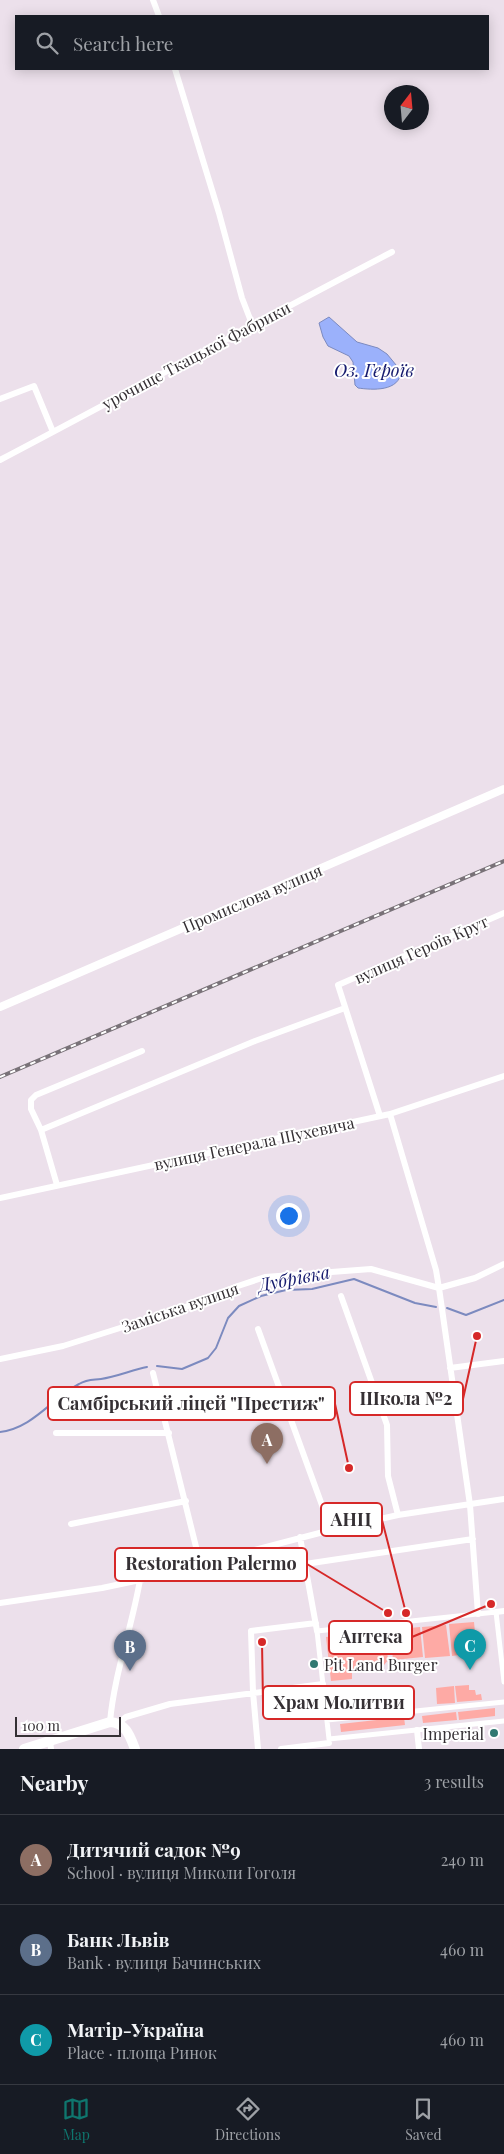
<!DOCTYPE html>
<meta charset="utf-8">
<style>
body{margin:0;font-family:"Playfair Display",serif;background:#242831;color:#f1f3f6}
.compass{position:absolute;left:384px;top:85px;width:45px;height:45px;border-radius:50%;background:#171b24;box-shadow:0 2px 12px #0003;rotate:16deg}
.scale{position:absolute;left:15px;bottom:12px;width:106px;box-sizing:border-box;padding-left:5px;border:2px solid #353034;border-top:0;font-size:14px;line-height:18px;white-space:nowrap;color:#353034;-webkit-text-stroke:4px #fff;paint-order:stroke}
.you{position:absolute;left:288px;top:1215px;width:18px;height:18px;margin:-12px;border:4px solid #fff;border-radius:50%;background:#1a73e8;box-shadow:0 0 0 8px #1a73e833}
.badge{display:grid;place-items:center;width:32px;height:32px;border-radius:50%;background:#0f766e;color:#fff;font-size:16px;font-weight:700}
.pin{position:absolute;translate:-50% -41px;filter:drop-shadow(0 1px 2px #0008)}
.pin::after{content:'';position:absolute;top:26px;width:18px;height:15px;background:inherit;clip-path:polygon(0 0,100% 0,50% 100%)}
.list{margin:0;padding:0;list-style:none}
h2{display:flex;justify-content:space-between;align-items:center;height:65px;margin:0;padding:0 20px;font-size:21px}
h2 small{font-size:16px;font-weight:400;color:#9ea1a6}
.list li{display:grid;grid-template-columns:32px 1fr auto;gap:15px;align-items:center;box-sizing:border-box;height:90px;padding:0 20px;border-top:1px solid #363941}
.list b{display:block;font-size:19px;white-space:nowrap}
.list p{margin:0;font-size:16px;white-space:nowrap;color:#9ea1a6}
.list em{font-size:16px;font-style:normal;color:#9ea1a6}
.icon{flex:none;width:28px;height:28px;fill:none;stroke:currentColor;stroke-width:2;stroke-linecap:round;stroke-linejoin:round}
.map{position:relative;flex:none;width:504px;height:1749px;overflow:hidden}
.search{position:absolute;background:#171b24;box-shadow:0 2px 12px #0003;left:15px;right:15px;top:15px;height:55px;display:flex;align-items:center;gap:12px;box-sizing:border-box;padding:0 18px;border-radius:0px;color:#9ea1a6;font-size:19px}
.sheet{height:335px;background:#171b24}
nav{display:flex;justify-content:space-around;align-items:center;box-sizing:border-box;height:70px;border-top:1px solid #363941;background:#171b24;font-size:14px;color:#9ea1a6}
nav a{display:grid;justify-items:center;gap:2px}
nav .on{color:#0f766e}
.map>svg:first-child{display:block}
.green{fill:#feaaa5}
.water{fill:#9bb1fb;stroke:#7c8abf}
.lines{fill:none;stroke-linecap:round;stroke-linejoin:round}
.stream{stroke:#7c8abf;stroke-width:2}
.pedestrian{stroke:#fff;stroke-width:5}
.minor{stroke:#fff;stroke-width:6}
.tertiary{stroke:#fff;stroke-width:8}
.primary{stroke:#fff;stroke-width:10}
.rail-casing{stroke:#797278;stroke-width:4}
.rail{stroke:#fff;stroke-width:2;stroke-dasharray:5.5;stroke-linecap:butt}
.poi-dot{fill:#307871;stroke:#fff;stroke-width:2}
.labels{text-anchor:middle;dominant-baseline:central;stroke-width:4;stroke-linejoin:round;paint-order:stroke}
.street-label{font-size:16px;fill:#353034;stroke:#fff}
.poi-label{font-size:16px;fill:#353034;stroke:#fff;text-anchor:start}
.water-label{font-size:18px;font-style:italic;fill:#161b6e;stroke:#fff}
.leader{fill:none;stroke:#d62828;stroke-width:2}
.callout-dot{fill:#d62828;stroke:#fff;stroke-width:2}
.callout{fill:#fff;stroke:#d62828;stroke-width:2}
.callout-label{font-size:18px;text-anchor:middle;font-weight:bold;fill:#353034}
</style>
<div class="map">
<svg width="504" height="1749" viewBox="0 0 504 1749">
<rect width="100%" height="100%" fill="#ece0eb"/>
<!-- green -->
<path class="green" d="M 474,1622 L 476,1643 L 471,1644 L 471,1648 L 465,1649 L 466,1654 L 452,1656 L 449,1624 Z
M 446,1625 L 450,1656 L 425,1658 L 422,1627 Z
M 420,1627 L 423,1657 L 393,1660 L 390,1630 Z
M 385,1631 L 388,1660 L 381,1669 L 352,1672 L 352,1679 L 331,1681 L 326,1637 Z
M 469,1685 L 469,1690 L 475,1690 L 476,1695 L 481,1694 L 482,1700 L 457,1702 L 455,1686 Z
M 454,1686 L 455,1703 L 437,1704 L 436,1688 Z
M 495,1708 L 495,1716 L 459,1720 L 458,1712 Z
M 456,1712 L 457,1720 L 423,1723 L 422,1716 Z
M 404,1717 L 405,1725 L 341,1732 L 340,1724 Z"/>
<!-- water -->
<path class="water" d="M 329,317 L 357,342 L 378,348 L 387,354 L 401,371 C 400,392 372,390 358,388 L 355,385 L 353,362 L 349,356 L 328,346 L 323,337 L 319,323 Z"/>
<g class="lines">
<!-- stream -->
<path class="stream" d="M 447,1308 L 466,1315 L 504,1300
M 157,1366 L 182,1369 L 208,1358 L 216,1348 L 228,1318 L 239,1306 L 261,1296 L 286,1290 L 312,1289 L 354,1279 L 415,1303 L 436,1307
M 0,1432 C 33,1428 51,1399 79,1384 C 87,1379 92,1380 101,1379 C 116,1377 132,1370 147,1367"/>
<!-- pedestrian -->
<path class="pedestrian" d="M 504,1682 L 496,1612 L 317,1631 L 329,1739 L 504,1721
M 327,1720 L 504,1702"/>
<!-- minor -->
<path class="minor" d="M 153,0 L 159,16
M 175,69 L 219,213 L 242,298 L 252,324
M 0,399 L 34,386 L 53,432
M 0,460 C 131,391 261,320 392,252
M 390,1114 L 436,1270 L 439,1288 L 470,1505 L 478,1614
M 380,1116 L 338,985 L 504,913
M 41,1130 L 255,1041 L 345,1008
M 57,1185 L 41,1130 L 31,1109 L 31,1100 L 36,1095 L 142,1051
M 0,1198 L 390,1114 L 504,1076
M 341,1296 L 387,1425 L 388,1476 L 398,1515
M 258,1329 L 331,1530
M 0,1359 L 63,1346 L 139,1322 L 194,1304 L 235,1287 L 265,1277 L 371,1269 L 439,1288 L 475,1278 L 504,1264
M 450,1368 L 504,1361
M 153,1373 L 200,1563
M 56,1433 L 169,1433
M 71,1524 L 186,1501
M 300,1537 L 317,1631
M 305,1564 L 473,1539
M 0,1603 L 102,1588 L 140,1580 L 331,1530 L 398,1515 L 504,1499
M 496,1612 L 504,1611
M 110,1722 C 114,1675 132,1627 140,1580
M 118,1723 L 126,1717 L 170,1704 L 323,1684
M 417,1730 L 419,1749
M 50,1741 L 51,1749
M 258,1749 L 253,1692 L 251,1631 L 316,1623
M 281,1749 L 329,1743"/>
<!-- tertiary -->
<path class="tertiary" d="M 0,1007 L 504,789"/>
<!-- primary -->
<path class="primary" d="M 24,1749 L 110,1722 C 126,1723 130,1736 135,1749"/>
<!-- rail casing -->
<g class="rail-casing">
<path id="rail" d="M 0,1077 L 504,861"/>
</g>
<!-- rail -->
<use href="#rail" class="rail"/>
</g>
<!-- markers -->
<g class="poi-dot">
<circle cx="314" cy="1664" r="5"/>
<circle cx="494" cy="1733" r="5"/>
</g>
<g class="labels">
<!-- street labels -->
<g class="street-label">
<text transform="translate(196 355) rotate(-28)">урочище Ткацької Фабрики</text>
<text transform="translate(252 898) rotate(-23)">Промислова вулиця</text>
<text transform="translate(421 949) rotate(-24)">вулиця Героїв Крут</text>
<text transform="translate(254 1143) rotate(-12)">вулиця Генерала Шухевича</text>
<text transform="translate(180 1307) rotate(-19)">Заміська вулиця</text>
</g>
<!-- poi labels -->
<g class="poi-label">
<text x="324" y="1664">Pit Land Burger</text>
<text x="484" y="1733" text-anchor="end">Imperial</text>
</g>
<!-- water labels -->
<g class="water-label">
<text x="374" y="370">Оз. Героїв</text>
<text transform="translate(294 1278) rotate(-11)">Дубрівка</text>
</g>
</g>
<!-- callouts -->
<path class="leader" d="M477 1336L463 1399M349 1468L335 1404M406 1613L382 1520M388 1613L307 1564M491 1604L412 1637M262 1642L263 1703"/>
<g class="callout-dot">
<circle cx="477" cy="1336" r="5"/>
<circle cx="349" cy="1468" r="5"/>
<circle cx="406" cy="1613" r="5"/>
<circle cx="388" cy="1613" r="5"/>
<circle cx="491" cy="1604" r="5"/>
<circle cx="262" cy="1642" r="5"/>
</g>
<g class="callout">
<rect x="350" y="1382" width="113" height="33" rx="5"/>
<rect x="48" y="1387" width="287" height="33" rx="5"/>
<rect x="321" y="1503" width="61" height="33" rx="5"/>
<rect x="115" y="1548" width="192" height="33" rx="5"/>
<rect x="329" y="1621" width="83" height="33" rx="5"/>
<rect x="263" y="1686" width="151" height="33" rx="5"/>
</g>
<g class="callout-label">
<text x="406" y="1405">Школа №2</text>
<text x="191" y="1410">Самбірський ліцей "Престиж"</text>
<text x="351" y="1526">АНЦ</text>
<text x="211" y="1570">Restoration Palermo</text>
<text x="371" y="1643">Аптека</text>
<text x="339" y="1709">Храм Молитви</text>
</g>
</svg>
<svg class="compass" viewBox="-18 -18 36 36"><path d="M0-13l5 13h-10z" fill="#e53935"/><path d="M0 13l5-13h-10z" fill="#9ea1a6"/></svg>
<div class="scale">100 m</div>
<div class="you"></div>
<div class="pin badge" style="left:267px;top:1464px;background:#8d6e63">A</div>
<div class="pin badge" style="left:130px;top:1671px;background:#5c6f8a">B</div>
<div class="pin badge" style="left:470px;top:1670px;background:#0f9aa8">C</div>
<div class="search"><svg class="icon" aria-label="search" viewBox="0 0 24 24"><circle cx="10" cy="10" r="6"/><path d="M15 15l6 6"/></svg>Search here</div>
</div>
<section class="sheet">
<h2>Nearby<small>3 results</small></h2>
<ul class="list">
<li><span class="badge" style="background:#8d6e63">A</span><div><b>Дитячий садок №9</b><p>School · вулиця Миколи Гоголя</p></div><em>240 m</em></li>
<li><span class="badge" style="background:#5c6f8a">B</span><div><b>Банк Львів</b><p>Bank · вулиця Бачинських</p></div><em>460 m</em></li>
<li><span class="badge" style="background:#0f9aa8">C</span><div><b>Матір-Україна</b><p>Place · площа Ринок</p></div><em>460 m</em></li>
</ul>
</section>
<nav>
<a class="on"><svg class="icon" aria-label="map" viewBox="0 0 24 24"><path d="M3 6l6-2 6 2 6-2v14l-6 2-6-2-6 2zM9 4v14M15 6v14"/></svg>Map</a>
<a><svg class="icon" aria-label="directions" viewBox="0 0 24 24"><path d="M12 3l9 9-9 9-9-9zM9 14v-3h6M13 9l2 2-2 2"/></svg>Directions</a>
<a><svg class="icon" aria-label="saved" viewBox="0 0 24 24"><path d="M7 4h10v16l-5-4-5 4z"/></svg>Saved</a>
</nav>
